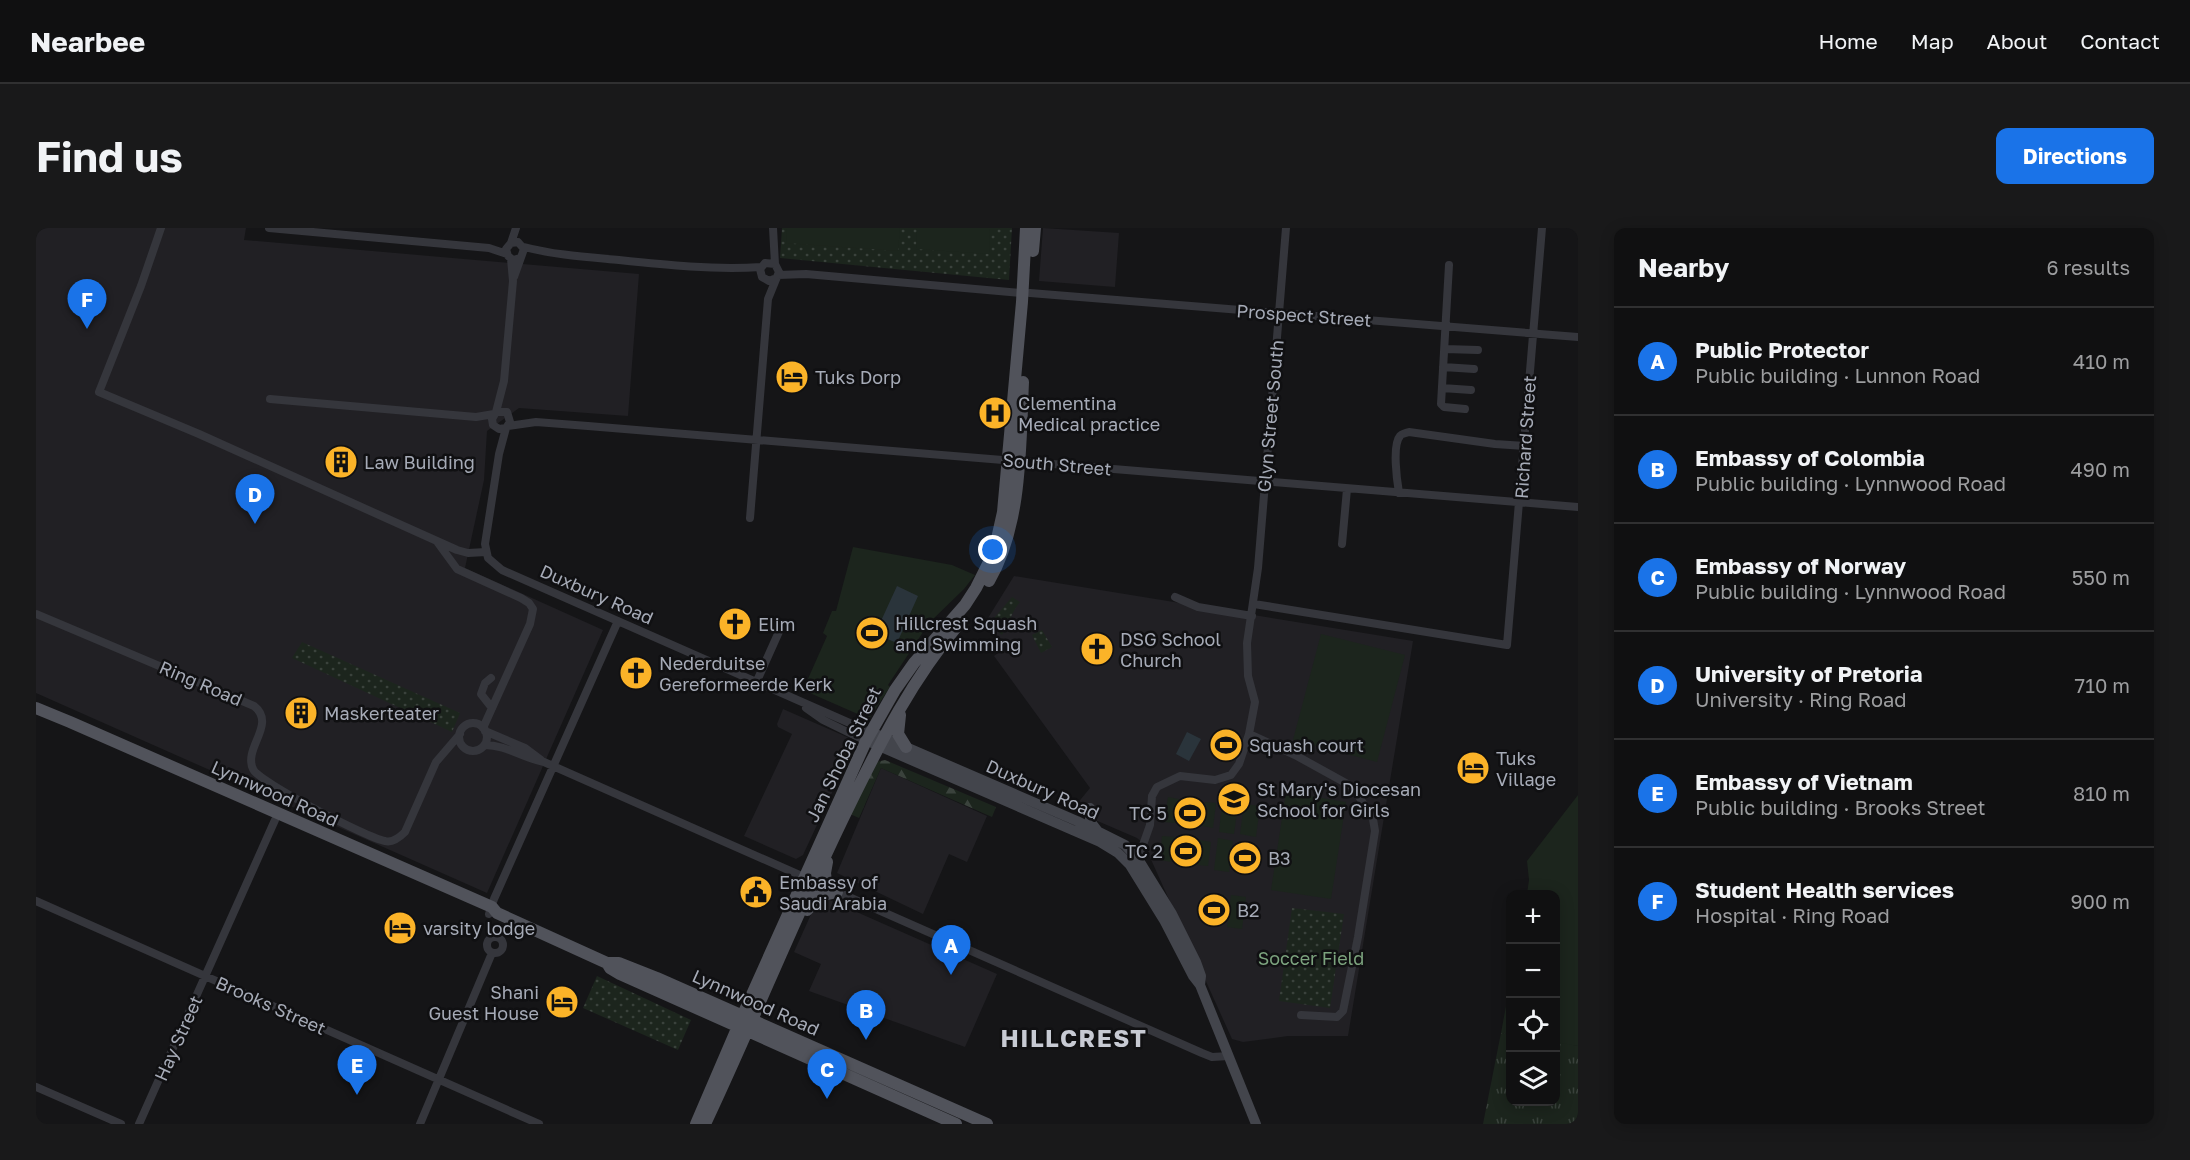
<!DOCTYPE html>
<meta charset="utf-8">
<style>
body{margin:0;font-family:"Golos Text",sans-serif;background:#19191a;color:#f1f3f6}
.controls{position:absolute;right:18px;bottom:18px;display:grid;overflow:hidden;border-radius:12px;box-shadow:0 3px 15px #0003}
.controls button{width:54px;height:54px;display:grid;place-items:center;padding:0;border:0;border-bottom:2px solid #303031;background:#101011;color:#f1f3f6;font:30px sans-serif}
.you{position:absolute;left:957px;top:322px;width:21px;height:21px;margin:-15px;border:4px solid #fff;border-radius:50%;background:#1a73e8;box-shadow:0 0 0 9px #1a73e833}
.badge{display:grid;place-items:center;width:39px;height:39px;border-radius:50%;background:#1a73e8;color:#fff;font-size:20px;font-weight:700}
.pin{position:absolute;translate:-50% -50px;filter:drop-shadow(0 2px 3px #0008)}
.pin::after{content:'';position:absolute;top:32px;width:21px;height:18px;background:inherit;clip-path:polygon(0 0,100% 0,50% 100%)}
.list{margin:0;padding:0;list-style:none}
h2{display:flex;justify-content:space-between;align-items:center;height:78px;margin:0;padding:0 24px;font-size:26px}
h2 small{font-size:20px;font-weight:400;color:#9c9d9f}
.list li{display:grid;grid-template-columns:39px 1fr auto;gap:18px;align-items:center;box-sizing:border-box;height:108px;padding:0 24px;border-top:2px solid #303031}
.list b{display:block;font-size:22px;white-space:nowrap}
.list p{margin:0;font-size:20px;white-space:nowrap;color:#9c9d9f}
.list em{font-size:20px;font-style:normal;color:#9c9d9f}
.icon{flex:none;width:33px;height:33px;fill:none;stroke:currentColor;stroke-width:2;stroke-linecap:round;stroke-linejoin:round}
.map{position:relative;flex:none;width:1542px;height:896px;overflow:hidden;border-radius:12px}
header{display:flex;align-items:center;gap:36px;box-sizing:border-box;height:84px;padding:0 30px;background:#101011;border-bottom:2px solid #303031}
header strong{font-size:28px}
nav{display:flex;gap:33px;margin-inline-start:auto;font-size:21px}
.intro{display:flex;align-items:center;justify-content:space-between;box-sizing:border-box;height:144px;padding:0 36px}
h1{margin:0;font-size:42px}
.button{padding:15px 27px;border-radius:12px;background:#1a73e8;color:#fff;font-size:21px;font-weight:700}
main{display:flex;gap:36px;padding:0 36px}
aside{flex:1;background:#101011;border-radius:12px;box-shadow:0 3px 15px #0003}
.map>svg:first-child{display:block}
.built{fill:#212024}
.grass{fill:url(#grass-tufts)}
.forest{fill:url(#forest-firs)}
.park{fill:url(#park-dots)}
.garden{fill:#1c251d}
.water{fill:#2a343b}
.lines{fill:none;stroke-linecap:round;stroke-linejoin:round}
.street{stroke:#35363c;stroke-width:8}
.secondary{stroke:#43454c;stroke-width:10}
.primary{stroke:#51535b;stroke-width:12}
.labels{text-anchor:middle;dominant-baseline:central;stroke-width:5;stroke-linejoin:round;paint-order:stroke}
.street-label{font-size:18px;fill:#a6abb7;stroke:#101012}
.poi-label{font-size:18px;fill:#a6abb7;stroke:#101012;text-anchor:start}
.park-label{font-size:18px;fill:#7ca37e;stroke:#101012}
.district-label{font-size:24px;font-weight:bold;letter-spacing:1.5px;fill:#c7cad3;stroke:#101012}
</style>
<header>
<strong>Nearbee</strong>
<nav><a>Home</a><a>Map</a><a>About</a><a>Contact</a></nav>
</header>
<div class="intro"><h1>Find us</h1><a class="button">Directions</a></div>
<main>
<div class="map">
<svg width="1542" height="896" viewBox="0 0 1542 896">
<defs>
<pattern id="grass-tufts" width="24" height="20" patternUnits="userSpaceOnUse" patternTransform="scale(1.5)"><rect width="24" height="20" fill="#1c251d"/><path d="M3 7l-1-3M5 7V3M7 7l1-3M15 17l-1-3M17 17v-4M19 17l1-3" fill="none" stroke="#3a423c"/></pattern>
<pattern id="forest-firs" width="22" height="20" patternUnits="userSpaceOnUse" patternTransform="scale(1.5)"><rect width="22" height="20" fill="#1c251d"/><path d="M5 1l3.5 6h-7zM16 11l3.5 6h-7z" fill="#3a423c"/></pattern>
<pattern id="park-dots" width="8" height="8" patternUnits="userSpaceOnUse" patternTransform="scale(1.5)"><rect width="8" height="8" fill="#1c251d"/><path d="M2 2h.1M6 6h.1" fill="none" stroke="#3a423c" stroke-width="1.8" stroke-linecap="round"/></pattern>
</defs>
<rect width="100%" height="100%" fill="#151517"/>
<!-- built -->
<path class="built" d="M 0,0 L 210,0 L 208,12 L 603,46 L 592,188 L 483,180 L 451,203 L 448,252 L 429,340 L 567,402 L 451,665 L 0,465 Z
M 1007,0 L 1083,5 L 1079,59 L 1003,53 Z
M 978,348 L 1377,413 L 1312,808 L 1252,808 L 1207,814 L 1196,811 L 1108,616 L 1101,610 L 1036,582 L 1054,560 L 958,428 L 969,420 L 958,405 L 947,398 Z
M 747,481 L 820,513 L 767,627 L 760,631 L 708,608 L 756,506 L 742,499 L 741,496 Z
M 845,540 L 951,588 L 931,634 L 913,626 L 887,686 L 801,645 Z
M 789,670 L 961,746 L 929,819 L 773,763 L 785,736 L 758,724 L 781,673 Z"/>
<!-- grass -->
<path class="grass" d="M 1520,792 L 1538,817 L 1542,818 L 1542,896 L 1447,896 L 1465,805 L 1474,806 L 1474,874 L 1520,874 Z"/>
<!-- forest -->
<path class="forest" d="M 849,532 L 960,579 L 956,589 L 845,540 L 823,590 L 812,585 L 840,534 Z"/>
<!-- park -->
<path class="park" d="M 746,0 L 976,0 L 973,52 L 744,30 Z
M 976,369 L 984,374 C 975,385 973,396 966,407 L 953,396 Z
M 1006,402 L 1016,419 L 1005,425 L 996,407 Z
M 266,414 L 424,485 L 416,504 L 256,430 Z
M 1256,680 L 1308,686 L 1294,780 L 1243,773 Z
M 561,748 L 655,792 L 642,822 L 547,780 Z"/>
<!-- garden -->
<path class="garden" d="M 751,0 L 864,0 L 862,23 L 750,15 Z
M 881,0 L 954,0 L 953,26 L 880,21 Z
M 817,319 L 916,337 L 939,347 L 928,361 L 893,395 L 852,457 L 854,459 L 833,491 L 767,462 L 791,408 L 787,405 L 796,383 L 800,383 Z
M 1285,406 L 1369,427 L 1341,534 L 1257,512 Z
M 1180,505 L 1206,517 L 1200,530 L 1174,516 Z
M 1250,564 L 1310,574 L 1295,671 L 1235,662 Z
M 1542,567 L 1542,818 L 1520,814 L 1520,666 L 1491,666 L 1493,652 L 1491,633 Z
M 1132,569 L 1143,571 L 1140,595 L 1128,594 Z
M 1150,571 L 1162,573 L 1158,598 L 1147,596 Z
M 1169,574 L 1180,575 L 1177,600 L 1166,598 Z
M 1186,575 L 1202,577 L 1198,606 L 1183,604 Z
M 1208,576 L 1224,578 L 1220,609 L 1204,606 Z
M 1126,608 L 1138,609 L 1135,634 L 1124,632 Z
M 1146,610 L 1157,611 L 1154,636 L 1142,634 Z
M 1182,610 L 1197,613 L 1193,644 L 1178,642 Z
M 1164,612 L 1175,614 L 1172,638 L 1161,637 Z
M 1203,613 L 1219,616 L 1215,646 L 1198,644 Z
M 1172,665 L 1188,667 L 1185,698 L 1169,696 Z
M 1195,667 L 1210,669 L 1206,701 L 1191,699 Z
M 1474,756 L 1474,806 L 1465,805 Z"/>
<!-- water -->
<path class="water" d="M 861,358 L 882,368 L 861,415 L 839,406 Z
M 1151,504 L 1165,511 L 1153,533 L 1140,526 Z"/>
<g class="lines">
<!-- street -->
<path class="street" d="M 125,0 L 105,58 L 63,164 L 163,206 L 421,322 L 432,325 L 450,324
M 233,0 L 453,20 L 471,26
M 737,0 L 739,36
M 475,15 L 480,0
M 488,19 C 519,27 551,29 583,32 C 630,37 678,42 725,39
M 1413,37 L 1405,176 L 1408,179 L 1429,181
M 742,47 L 770,46 L 986,65
M 478,49 L 488,21 L 482,14 L 475,15 L 470,21 L 472,28 L 477,32 L 484,30
M 994,65 L 1542,109
M 1409,121 L 1442,122
M 1407,139 L 1438,141
M 1406,160 L 1435,162
M 234,171 L 440,189 L 458,186
M 460,184 L 468,153 L 477,53 L 475,31
M 472,198 L 500,194 L 552,198 L 1542,279
M 470,200 L 463,201 L 457,197 L 456,191 L 460,184 L 471,184 L 474,194 L 470,200 L 463,226 L 449,316 L 452,330 L 466,342 L 834,504
M 1363,265 C 1361,253 1356,217 1364,208 C 1365,206 1370,205 1373,204 L 1459,216 L 1489,218
M 714,290 L 732,71 L 743,44 L 739,36 L 729,35 L 724,41 L 726,49 L 733,53 L 738,51
M 402,315 L 421,341 L 485,370 L 493,375 L 497,381 L 494,396 L 447,500
M 1306,316 L 1311,261
M 1139,369 L 1162,379 L 1216,388
M 1218,376 L 1471,417 L 1506,0
M 0,386 L 218,478 C 241,496 207,520 217,541 C 222,554 332,610 349,613 C 356,615 364,609 369,604 L 400,534 L 424,506
M 455,450 L 449,455 L 445,466 L 456,480
M 720,455 L 746,397
M 770,480 L 787,492 L 830,513
M423 509a14 14 0 1 1 28 0a14 14 0 1 1-28 0Z
M 449,503 L 489,520 L 505,532
M 1213,506 L 1259,527 L 1317,559 L 1337,591 L 1339,603 L 1322,709 L 1307,783 L 1301,789 L 1265,787
M 449,517 C 470,517 487,530 508,534 L 768,649
M 1102,631 L 1114,597 L 1116,568 L 1121,559 L 1144,548 L 1179,552 L 1195,547 L 1203,536 L 1213,506 L 1219,474 L 1212,448 L 1211,415 L 1222,340 L 1250,0
M 797,662 L 1166,825 L 1176,829 L 1193,828
M 0,673 L 503,896
M 453,686 L 458,671 L 582,393
M451 717a8 8 0 1 1 16 0a8 8 0 1 1-16 0Z
M 0,859 L 85,896
M 103,896 L 239,592
M 384,896 L 456,725"/>
<!-- secondary -->
<path class="secondary" d="M 840,506 L 1041,593 L 1089,617 L 1102,631 L 1136,686 L 1160,734 L 1165,748 L 1164,757
M 836,515 L 1064,614 L 1082,625 L 1094,637 L 1128,692 L 1157,748 L 1164,757 L 1220,896
M 1054,580 L 1054,593 L 1061,602"/>
<!-- primary -->
<path class="primary" d="M 997,23 L 999,0
M 953,353 C 986,296 984,219 987,154
M 0,480 L 34,494 L 456,679 L 461,685 L 571,735 L 574,740 L 584,746 L 920,896
M 864,487 L 862,506 L 870,519
M 791,634 L 789,645 L 790,654 L 801,664
M 771,682 L 783,668 L 801,664
M 571,735 L 583,735 L 621,750 L 951,896
M 660,896 L 709,782 L 830,513 L 859,462 L 878,435 L 929,377 L 940,360 L 958,324 L 967,284 L 986,74 L 990,0
M 669,896 C 719,790 762,681 814,576 C 846,511 876,452 922,397"/>
</g>
<!-- icons -->
<defs>
<g id="hotel-disc" transform="scale(1.725)"><circle r="9.5" fill="#fbb328" stroke="#101012"/><path d="M-6-4.5h1.5V1H6V5H4.5V3h-9V5H-6ZM-4 0a1.8 1.8 0 1 1 3.6 0ZM.5 0V-2.5h3Q6-2.5 6 0Z" fill="#111"/></g>
<g id="hospital-disc" transform="scale(1.725)"><circle r="9.5" fill="#fbb328" stroke="#101012"/><path d="M-5-5h3v3.5h4V-5h3V5h-3V1.5h-4V5h-3Z" fill="#111"/></g>
<g id="building-disc" transform="scale(1.725)"><circle r="9.5" fill="#fbb328" stroke="#101012"/><path d="M-4-6H4V6H1V3H-1V6H-4ZM-2.5-4.3h1.7v1.8h-1.7ZM.8-4.3h1.7v1.8H.8ZM-2.5-1h1.7V.8h-1.7ZM.8-1h1.7V.8H.8Z" fill="#111"/></g>
<g id="church-disc" transform="scale(1.725)"><circle r="9.5" fill="#fbb328" stroke="#101012"/><path d="M-1.2-6h2.4v3.5h3.3v2.4h-3.3V6h-2.4V-.1h-3.3v-2.4h3.3Z" fill="#111"/></g>
<g id="stadium-disc" transform="scale(1.725)"><circle r="9.5" fill="#fbb328" stroke="#101012"/><path d="M0-5a6.5 5 0 1 0 0 10a6.5 5 0 1 0 0-10ZM-3.5-1.8h7v3.6h-7Z" fill="#111"/></g>
<g id="school-disc" transform="scale(1.725)"><circle r="9.5" fill="#fbb328" stroke="#101012"/><path d="M0-5L7-2L0 1L-7-2ZM-4 1L0 2.5L4 1V4Q0 6-4 4Z" fill="#111"/></g>
<g id="civic-disc" transform="scale(1.725)"><circle r="9.5" fill="#fbb328" stroke="#101012"/><path d="M-.6-6.5H3V-4.5H.6V-3L4-1V1h2V6H-6V1h2V-1L-.6-3ZM-1.2 2.5V6h2.4V2.5Z" fill="#111"/></g>
</defs>
<g fill-rule="evenodd">
<use href="#hotel-disc" x="756" y="149"/>
<use href="#hospital-disc" x="959" y="185"/>
<use href="#building-disc" x="305" y="234"/>
<use href="#church-disc" x="699" y="396"/>
<use href="#stadium-disc" x="836" y="405"/>
<use href="#church-disc" x="1061" y="421"/>
<use href="#church-disc" x="600" y="445"/>
<use href="#building-disc" x="265" y="485"/>
<use href="#stadium-disc" x="1190" y="517"/>
<use href="#hotel-disc" x="1437" y="540"/>
<use href="#school-disc" x="1198" y="571"/>
<use href="#stadium-disc" x="1154" y="585"/>
<use href="#stadium-disc" x="1150" y="623"/>
<use href="#stadium-disc" x="1209" y="630"/>
<use href="#civic-disc" x="720" y="664"/>
<use href="#stadium-disc" x="1178" y="682"/>
<use href="#hotel-disc" x="364" y="700"/>
<use href="#hotel-disc" x="526" y="774"/>
</g>
<g class="labels">
<!-- street labels -->
<g class="street-label">
<text transform="translate(1268 87) rotate(4)">Prospect Street</text>
<text transform="translate(1234 188) rotate(-85)">Glyn Street South</text>
<text transform="translate(1489 209) rotate(-86)">Richard Street</text>
<text transform="translate(1021 236) rotate(5)">South Street</text>
<text transform="translate(561 366) rotate(24)">Duxbury Road</text>
<text transform="translate(165 455) rotate(23)">Ring Road</text>
<text transform="translate(807 526) rotate(-64)">Jan Shoba Street</text>
<text transform="translate(1007 561) rotate(24)">Duxbury Road</text>
<text transform="translate(239 565) rotate(24)">Lynnwood Road</text>
<text transform="translate(720 774) rotate(24)">Lynnwood Road</text>
<text transform="translate(235 777) rotate(24)">Brooks Street</text>
<text transform="translate(142 810) rotate(-66)">Hay Street</text>
</g>
<!-- poi labels -->
<g class="poi-label">
<text x="779" y="149">Tuks Dorp</text>
<text x="982" y="175">Clementina<tspan x="982" dy="21">Medical practice</tspan></text>
<text x="328" y="234">Law Building</text>
<text x="859" y="395">Hillcrest Squash<tspan x="859" dy="21">and Swimming</tspan></text>
<text x="722" y="396">Elim</text>
<text x="1084" y="411">DSG School<tspan x="1084" dy="21">Church</tspan></text>
<text x="623" y="435">Nederduitse<tspan x="623" dy="21">Gereformeerde Kerk</tspan></text>
<text x="288" y="485">Maskerteater</text>
<text x="1213" y="517">Squash court</text>
<text x="1460" y="530">Tuks<tspan x="1460" dy="21">Village</tspan></text>
<text x="1221" y="561">St Mary's Diocesan<tspan x="1221" dy="21">School for Girls</tspan></text>
<text x="1131" y="585" text-anchor="end">TC 5</text>
<text x="1127" y="623" text-anchor="end">TC 2</text>
<text x="1232" y="630">B3</text>
<text x="743" y="654">Embassy of<tspan x="743" dy="21">Saudi Arabia</tspan></text>
<text x="1201" y="682">B2</text>
<text x="387" y="700">varsity lodge</text>
<text x="503" y="764" text-anchor="end">Shani<tspan x="503" dy="21">Guest House</tspan></text>
</g>
<!-- park labels -->
<g class="park-label">
<text x="1275" y="730">Soccer Field</text>
</g>
<!-- district labels -->
<g class="district-label">
<text x="1038" y="809">HILLCREST</text>
</g>
</g>
</svg>
<div class="controls">
<button>+</button>
<button>−</button>
<button><svg class="icon" aria-label="locate" viewBox="0 0 24 24"><circle cx="12" cy="12" r="6"/><path d="M12 2v4M12 18v4M2 12h4M18 12h4"/></svg></button>
<button><svg class="icon" aria-label="layers" viewBox="0 0 24 24"><path d="M12 4l9 5-9 5-9-5zM3 14l9 5 9-5"/></svg></button>
</div>
<div class="you"></div>
<div class="pin badge" style="left:915px;top:747px">A</div>
<div class="pin badge" style="left:830px;top:812px">B</div>
<div class="pin badge" style="left:791px;top:871px">C</div>
<div class="pin badge" style="left:219px;top:296px">D</div>
<div class="pin badge" style="left:321px;top:867px">E</div>
<div class="pin badge" style="left:51px;top:101px">F</div>
</div>
<aside>
<h2>Nearby<small>6 results</small></h2>
<ul class="list">
<li><span class="badge">A</span><div><b>Public Protector</b><p>Public building · Lunnon Road</p></div><em>410 m</em></li>
<li><span class="badge">B</span><div><b>Embassy of Colombia</b><p>Public building · Lynnwood Road</p></div><em>490 m</em></li>
<li><span class="badge">C</span><div><b>Embassy of Norway</b><p>Public building · Lynnwood Road</p></div><em>550 m</em></li>
<li><span class="badge">D</span><div><b>University of Pretoria</b><p>University · Ring Road</p></div><em>710 m</em></li>
<li><span class="badge">E</span><div><b>Embassy of Vietnam</b><p>Public building · Brooks Street</p></div><em>810 m</em></li>
<li><span class="badge">F</span><div><b>Student Health services</b><p>Hospital · Ring Road</p></div><em>900 m</em></li>
</ul>
</aside>
</main>
